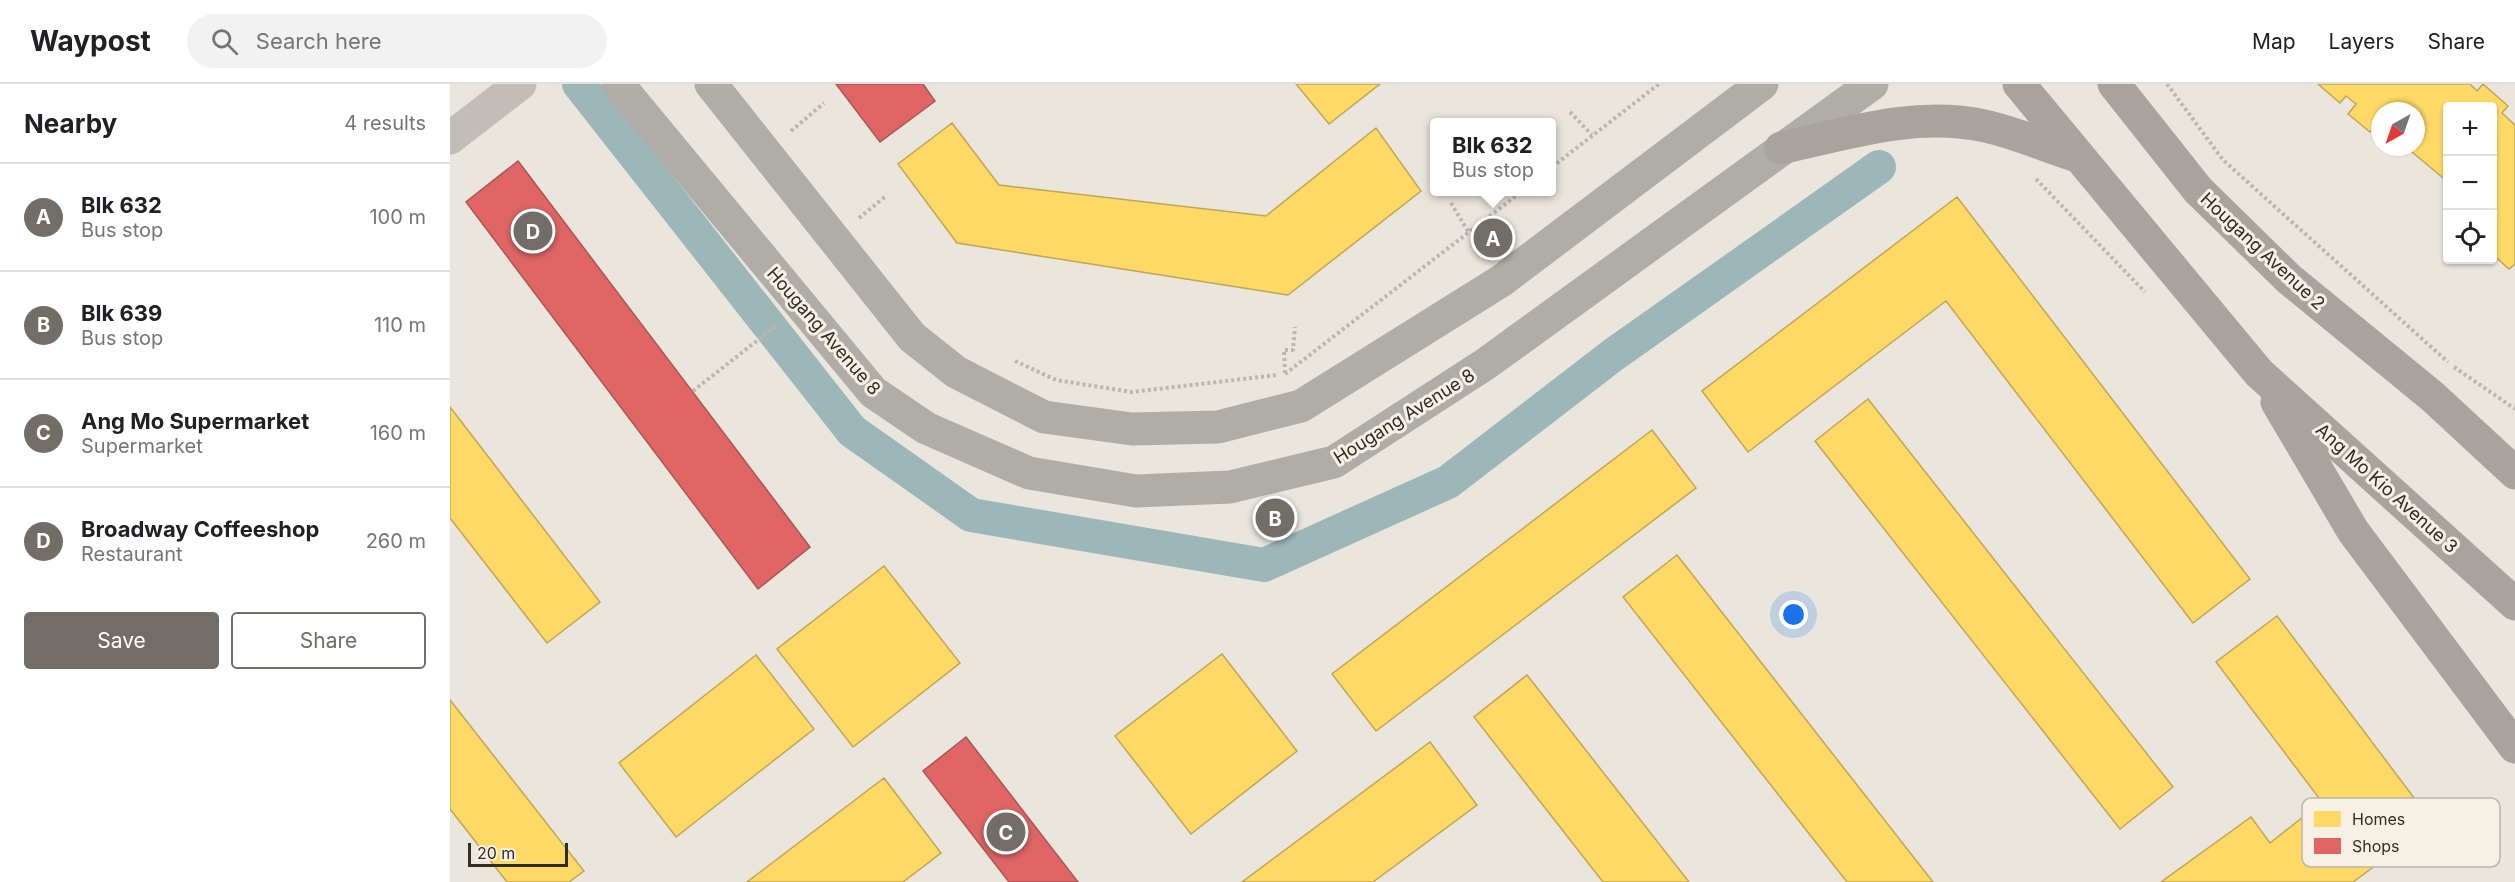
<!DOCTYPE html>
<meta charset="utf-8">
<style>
body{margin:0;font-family:Inter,sans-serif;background:#f2f2f2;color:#202124}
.controls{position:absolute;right:18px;top:18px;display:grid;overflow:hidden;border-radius:6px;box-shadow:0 2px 4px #0004}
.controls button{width:54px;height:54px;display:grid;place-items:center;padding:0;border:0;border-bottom:2px solid #e0e0e0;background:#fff;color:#202124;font:30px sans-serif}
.compass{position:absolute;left:1921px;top:18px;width:54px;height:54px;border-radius:50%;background:#fff;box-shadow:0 2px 4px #0004;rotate:220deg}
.scale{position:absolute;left:18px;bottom:15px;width:100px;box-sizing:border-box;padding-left:6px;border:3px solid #322c27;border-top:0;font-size:16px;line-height:21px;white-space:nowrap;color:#322c27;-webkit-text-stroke:4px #f6f0e5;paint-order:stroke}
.you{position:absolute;left:1344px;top:531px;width:21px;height:21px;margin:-15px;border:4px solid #fff;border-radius:50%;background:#1a73e8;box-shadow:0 0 0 9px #1a73e833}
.badge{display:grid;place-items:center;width:39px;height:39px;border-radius:50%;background:#726d67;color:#fff;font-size:20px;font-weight:700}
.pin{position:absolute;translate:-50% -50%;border:3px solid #fff;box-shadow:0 2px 6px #0006}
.popup{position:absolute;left:980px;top:34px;width:126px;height:78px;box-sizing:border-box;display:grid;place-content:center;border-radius:6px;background:#fff;filter:drop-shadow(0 2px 4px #0005);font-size:20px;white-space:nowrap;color:#757577}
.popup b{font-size:22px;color:#202124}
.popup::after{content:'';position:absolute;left:50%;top:100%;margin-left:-12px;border:12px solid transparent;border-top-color:#fff}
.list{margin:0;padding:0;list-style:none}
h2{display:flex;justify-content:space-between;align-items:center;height:78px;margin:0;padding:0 24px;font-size:26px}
h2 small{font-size:20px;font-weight:400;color:#757577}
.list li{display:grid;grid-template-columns:39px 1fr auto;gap:18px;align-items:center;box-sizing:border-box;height:108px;padding:0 24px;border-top:2px solid #e0e0e0}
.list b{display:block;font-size:22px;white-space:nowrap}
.list p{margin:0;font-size:20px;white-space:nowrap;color:#757577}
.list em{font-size:20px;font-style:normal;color:#757577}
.actions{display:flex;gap:12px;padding:18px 24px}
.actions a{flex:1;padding:14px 0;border:2px solid #726d67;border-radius:6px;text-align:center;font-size:21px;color:#726d67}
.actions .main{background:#726d67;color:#fff}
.icon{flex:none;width:33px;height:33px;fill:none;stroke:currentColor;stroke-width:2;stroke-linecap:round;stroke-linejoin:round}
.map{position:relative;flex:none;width:2065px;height:798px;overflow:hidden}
header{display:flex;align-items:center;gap:36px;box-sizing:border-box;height:84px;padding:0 30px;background:#fff;border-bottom:2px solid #e0e0e0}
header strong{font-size:28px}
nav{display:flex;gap:33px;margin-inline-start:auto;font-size:21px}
.search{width:420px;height:54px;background:#f2f2f2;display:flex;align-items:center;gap:15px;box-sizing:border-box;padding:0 21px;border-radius:33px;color:#757577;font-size:22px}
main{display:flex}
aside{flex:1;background:#fff}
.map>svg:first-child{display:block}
.homes{fill:#ffd966;stroke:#c2a553;stroke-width:1.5}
.shops{fill:#e06666;stroke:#ac5553;stroke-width:1.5}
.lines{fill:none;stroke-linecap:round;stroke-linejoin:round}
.canal{stroke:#9db6b8;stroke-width:34}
.path{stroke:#bbb6b0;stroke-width:4;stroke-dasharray:3 3;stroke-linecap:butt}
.minor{stroke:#c2bdb7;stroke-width:33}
.major{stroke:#b0aca7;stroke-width:33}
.highway{stroke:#a8a49d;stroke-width:33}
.labels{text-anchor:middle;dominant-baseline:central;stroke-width:6;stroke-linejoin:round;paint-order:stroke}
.street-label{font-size:18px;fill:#322c27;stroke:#f6f0e5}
.key{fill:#f6f0e5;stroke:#bbb5ac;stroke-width:1.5}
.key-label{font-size:16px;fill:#322c27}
</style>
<header>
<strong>Waypost</strong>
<div class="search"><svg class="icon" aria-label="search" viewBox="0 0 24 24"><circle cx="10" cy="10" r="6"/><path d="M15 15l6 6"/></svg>Search here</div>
<nav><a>Map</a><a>Layers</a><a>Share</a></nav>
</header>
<main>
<aside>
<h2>Nearby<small>4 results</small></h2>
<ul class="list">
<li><span class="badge">A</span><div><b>Blk 632</b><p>Bus stop</p></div><em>100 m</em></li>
<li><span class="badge">B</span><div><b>Blk 639</b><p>Bus stop</p></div><em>110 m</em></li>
<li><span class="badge">C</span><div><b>Ang Mo Supermarket</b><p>Supermarket</p></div><em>160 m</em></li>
<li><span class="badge">D</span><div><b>Broadway Coffeeshop</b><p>Restaurant</p></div><em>260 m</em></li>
</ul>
<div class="actions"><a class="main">Save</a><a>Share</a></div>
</aside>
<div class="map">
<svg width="2065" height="798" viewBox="0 0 2065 798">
<rect width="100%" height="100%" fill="#eae6de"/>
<!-- homes -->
<path class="homes" d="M 846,0 L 930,0 L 879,40 Z
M 1868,0 L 2020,0 L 2027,7 L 2033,0 L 2058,22 L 2052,29 L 2065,41 L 2065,180 L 2059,185 L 2042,170 L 2042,22 L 1998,22 L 1998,98 L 1956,63 L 1966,63 L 1966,27 L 1930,27 L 1930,46 L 1925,42 L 1920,48 L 1898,30 L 1906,20 L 1896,12 L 1890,19 Z
M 502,39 L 549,101 L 816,132 L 926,44 L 971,107 L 838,211 L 507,159 L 448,80 Z
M 1507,113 L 1800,495 L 1743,539 L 1496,217 L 1298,368 L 1252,307 Z
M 1418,315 L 1723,703 L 1670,745 L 1365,357 Z
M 0,323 L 150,518 L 97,559 L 0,434 Z
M 1202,346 L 1246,404 L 926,647 L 882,590 Z
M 1227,471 L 1483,798 L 1397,798 L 1173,513 Z
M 434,482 L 510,579 L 403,663 L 327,565 Z
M 1827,532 L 1983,739 L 1903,798 L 1711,798 L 1801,733 L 1820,759 L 1872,718 L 1766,578 Z
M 772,570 L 847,667 L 741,750 L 665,652 Z
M 306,571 L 364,645 L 226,753 L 169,679 Z
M 1077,591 L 1239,798 L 1153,798 L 1024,633 Z
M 0,616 L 134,787 L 119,798 L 57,798 L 0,725 Z
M 980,658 L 1027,721 L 923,798 L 792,798 Z
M 434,694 L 491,769 L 453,798 L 297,798 Z"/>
<!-- shops -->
<path class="shops" d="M 386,0 L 473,0 L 485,17 L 430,58 Z
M 68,77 L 360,463 L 308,505 L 16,118 Z
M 516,653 L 628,798 L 559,798 L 473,687 Z"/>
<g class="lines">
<!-- canal -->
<path class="canal" d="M 129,0 L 402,347 L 521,431 L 814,481 L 998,398 L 1163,271 L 1429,83"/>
<!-- path -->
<path class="path" d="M 1717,0 L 1773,76 L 1998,278
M 1120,28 L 1142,51
M 341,47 L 374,19
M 1102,83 L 1209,0
M 1586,95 L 1695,208
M 1001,119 L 1019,149
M 409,134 L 436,112
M 565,277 L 606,296 L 682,308 L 827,291
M 2004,283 L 2065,325
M 835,289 L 834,266 L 843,266 L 845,243
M 835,290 L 1071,108
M 243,307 L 327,241"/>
<!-- minor -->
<path class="minor" d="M 0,54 L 70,0"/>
<!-- major -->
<path class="major" d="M 168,0 L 423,308 L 476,344 L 579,389 L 686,407 L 780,403 L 884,378 L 1034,281 L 1422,0
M 261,0 L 462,253 L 506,288 L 594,333 L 682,345 L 768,343 L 851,322 L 1051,197 L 1312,0"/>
<!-- highway -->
<path class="highway" d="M 1569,0 L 1809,289 L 2065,520
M 1664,0 L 1748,106 L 1839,195 L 1983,313 L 2065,389
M 1331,64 C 1398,49 1466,27 1535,42 C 1566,49 1596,62 1627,72
M 1827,318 L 1903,447 L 2065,663"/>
</g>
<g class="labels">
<!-- street labels -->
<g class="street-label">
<text transform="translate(1813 167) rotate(43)">Hougang Avenue 2</text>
<text transform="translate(374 247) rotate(49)">Hougang Avenue 8</text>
<text transform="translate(954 332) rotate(-32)">Hougang Avenue 8</text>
<text transform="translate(1937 404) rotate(42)">Ang Mo Kio Avenue 3</text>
</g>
</g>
<!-- legend -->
<rect x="1852" y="714" width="198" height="69" rx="9" class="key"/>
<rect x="1864" y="727" width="27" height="16" fill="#ffd966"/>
<rect x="1864" y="754" width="27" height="16" fill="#e06666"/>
<g class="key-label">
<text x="1902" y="741">Homes</text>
<text x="1902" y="768">Shops</text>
</g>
</svg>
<div class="controls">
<button>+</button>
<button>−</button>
<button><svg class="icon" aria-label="locate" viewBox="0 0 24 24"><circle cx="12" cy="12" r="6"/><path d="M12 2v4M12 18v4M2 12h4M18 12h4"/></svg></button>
</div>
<svg class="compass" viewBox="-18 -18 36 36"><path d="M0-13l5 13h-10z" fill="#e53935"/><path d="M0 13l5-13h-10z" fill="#757577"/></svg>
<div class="scale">20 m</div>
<div class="you"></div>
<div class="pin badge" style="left:1043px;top:154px">A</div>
<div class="popup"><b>Blk 632</b>Bus stop</div>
<div class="pin badge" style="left:825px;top:434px">B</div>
<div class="pin badge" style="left:556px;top:748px">C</div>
<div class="pin badge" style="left:83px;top:147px">D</div>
</div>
</main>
